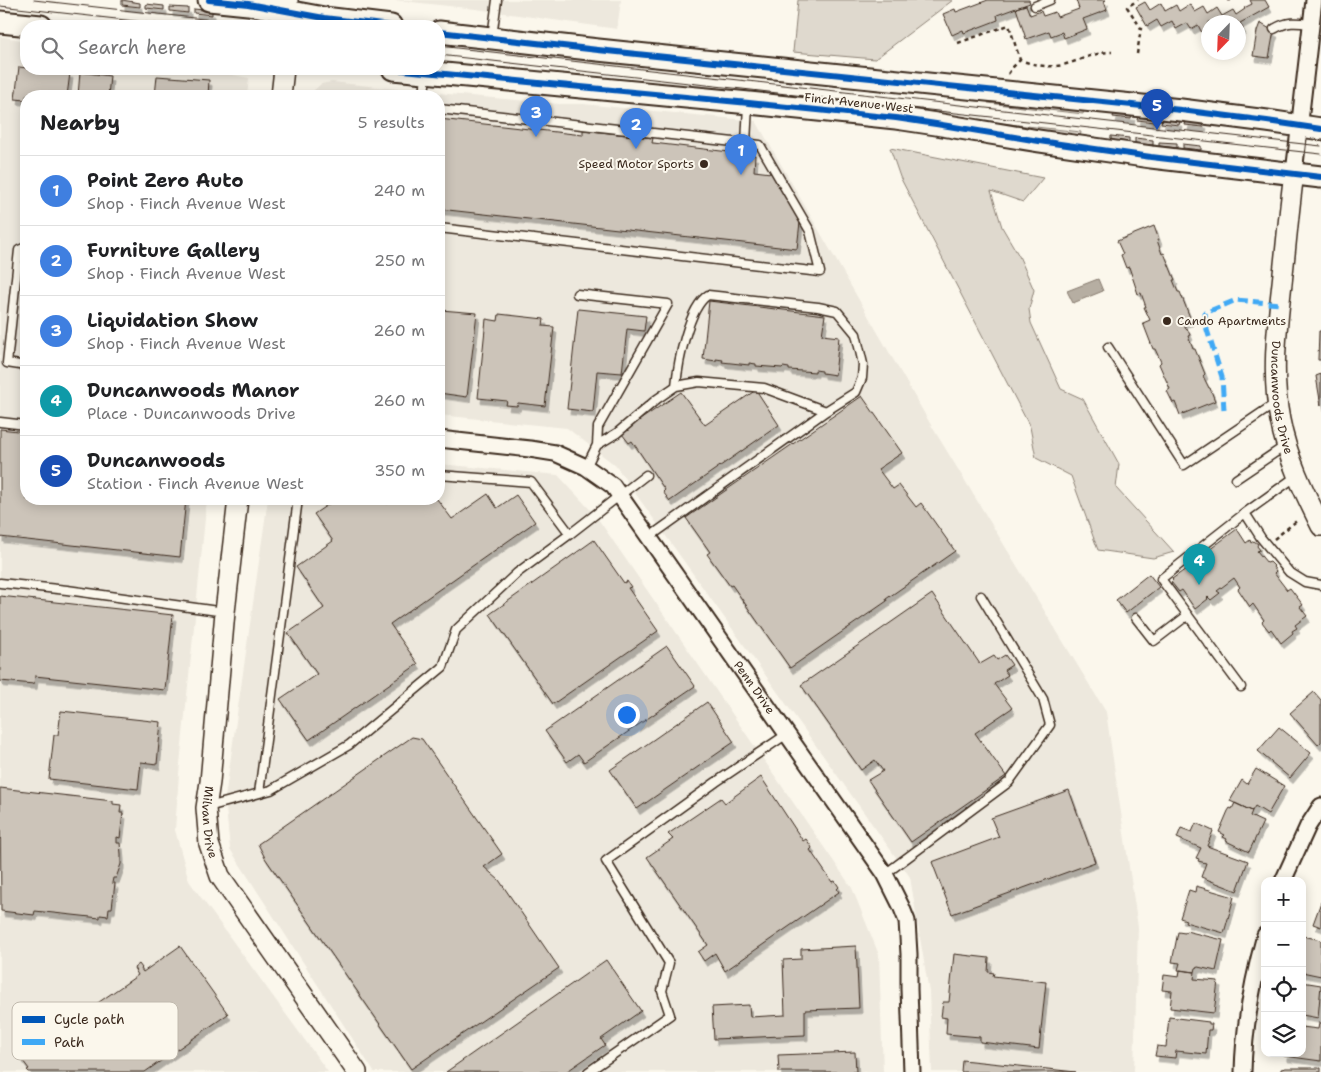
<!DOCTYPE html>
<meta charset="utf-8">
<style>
body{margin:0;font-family:"Shantell Sans",sans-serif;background:#f2f2f2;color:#202124}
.controls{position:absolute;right:15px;bottom:15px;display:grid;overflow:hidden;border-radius:10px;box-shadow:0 2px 12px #0003}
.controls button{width:45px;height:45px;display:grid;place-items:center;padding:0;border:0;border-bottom:1px solid #e0e0e0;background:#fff;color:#202124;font:25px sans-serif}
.compass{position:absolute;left:1201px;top:15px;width:45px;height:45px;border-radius:50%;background:#fff;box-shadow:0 2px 12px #0003;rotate:203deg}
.you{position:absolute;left:626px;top:714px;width:18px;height:18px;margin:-12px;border:4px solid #fff;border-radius:50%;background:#1a73e8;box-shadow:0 0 0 8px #1a73e833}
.badge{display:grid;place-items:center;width:32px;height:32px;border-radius:50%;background:#3b2a1e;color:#fff;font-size:16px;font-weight:700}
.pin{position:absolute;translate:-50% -41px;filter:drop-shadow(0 1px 2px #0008)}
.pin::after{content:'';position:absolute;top:26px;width:18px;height:15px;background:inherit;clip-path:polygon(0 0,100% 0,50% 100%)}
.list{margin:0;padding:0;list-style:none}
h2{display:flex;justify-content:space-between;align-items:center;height:65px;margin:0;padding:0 20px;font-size:21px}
h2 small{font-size:16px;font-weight:400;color:#757577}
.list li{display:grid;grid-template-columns:32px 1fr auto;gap:15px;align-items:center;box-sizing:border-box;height:70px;padding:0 20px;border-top:1px solid #e0e0e0}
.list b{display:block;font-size:19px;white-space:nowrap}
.list p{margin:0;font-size:16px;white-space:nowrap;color:#757577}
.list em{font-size:16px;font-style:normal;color:#757577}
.icon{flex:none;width:28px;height:28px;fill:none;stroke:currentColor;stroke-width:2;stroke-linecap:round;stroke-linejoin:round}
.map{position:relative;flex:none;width:1321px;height:1072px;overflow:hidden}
.search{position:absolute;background:#fff;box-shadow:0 2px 12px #0003;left:20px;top:20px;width:425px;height:55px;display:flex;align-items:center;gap:12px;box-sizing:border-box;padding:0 18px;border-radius:20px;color:#757577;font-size:19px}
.panel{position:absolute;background:#fff;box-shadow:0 2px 12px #0003;left:20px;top:90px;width:425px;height:415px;border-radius:20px}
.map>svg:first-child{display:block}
.built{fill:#ede8dd}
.green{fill:#dfd9ce;stroke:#8d8276}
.water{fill:#b6aea2;stroke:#85796d}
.building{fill:#ccc4b9;stroke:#3b2a1e;filter:url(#shadow)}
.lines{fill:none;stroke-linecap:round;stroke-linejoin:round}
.service-casing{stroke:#3b2a1e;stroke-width:11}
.minor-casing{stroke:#3b2a1e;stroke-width:19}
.tertiary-casing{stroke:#3b2a1e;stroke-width:22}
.secondary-casing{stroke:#3b2a1e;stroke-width:25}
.path{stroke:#3b2a1e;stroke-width:2.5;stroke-dasharray:4 4;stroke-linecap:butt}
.service{stroke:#fbf7ec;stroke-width:8}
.minor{stroke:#fbf7ec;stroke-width:15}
.tertiary{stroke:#fbf7ec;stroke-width:19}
.secondary{stroke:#fbf7ec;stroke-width:21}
.tram{stroke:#3b2a1e;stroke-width:1}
.quiet{stroke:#3fa9f5;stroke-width:5;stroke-dasharray:10 5;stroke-linecap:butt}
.cycleway-casing{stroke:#fbf7ec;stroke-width:9}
.cycleway{stroke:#0057b8;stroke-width:6}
.poi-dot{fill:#3b2a1e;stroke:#fbf7ec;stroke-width:2}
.labels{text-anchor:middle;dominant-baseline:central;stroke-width:4;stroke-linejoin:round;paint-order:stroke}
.street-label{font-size:12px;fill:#3b2a1e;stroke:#fbf7ec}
.poi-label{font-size:12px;fill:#3b2a1e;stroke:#fbf7ec;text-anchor:end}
.key{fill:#fbf7ec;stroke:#c1baae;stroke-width:1}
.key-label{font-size:14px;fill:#3b2a1e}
</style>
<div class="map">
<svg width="1321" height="1072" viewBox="0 0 1321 1072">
<defs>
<filter id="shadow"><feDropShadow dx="3" dy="5.5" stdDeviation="0" flood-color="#0004"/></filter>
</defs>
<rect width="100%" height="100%" fill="#fbf7ec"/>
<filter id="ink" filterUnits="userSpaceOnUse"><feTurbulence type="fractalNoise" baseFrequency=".02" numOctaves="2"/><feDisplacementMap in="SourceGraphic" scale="10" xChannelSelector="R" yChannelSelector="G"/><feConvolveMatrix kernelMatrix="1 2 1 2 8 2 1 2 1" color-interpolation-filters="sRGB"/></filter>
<g filter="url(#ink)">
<!-- built -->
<path class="built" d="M 393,0 L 621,0 L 617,29 L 476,9 Z
M 0,36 L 26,41 L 26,69 L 203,69 L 249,78 L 247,96 L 26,96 L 26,499 L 207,499 L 179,774 L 175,830 L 189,881 L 328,1072 L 0,1072 Z
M 332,82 L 415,91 L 560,104 L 583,104 L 756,121 L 931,425 L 1106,712 L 1138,927 L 1134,1072 L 932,1072 L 929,992 L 910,877 L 615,465 L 567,428 L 439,415 L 439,96 L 311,96 L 311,93 L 321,84 Z
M 439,464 L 558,475 L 596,516 L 852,888 L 879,955 L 883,1072 L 374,1072 L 230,849 L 225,798 L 268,499 L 439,499 Z"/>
<!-- green -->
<path class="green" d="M 798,0 L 953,0 L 875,59 L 793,52 Z
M 990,100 L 1084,109 L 1083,114 L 988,103 Z
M 1000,123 L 1081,132 L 1080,137 L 1000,124 Z
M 890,148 L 1043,178 L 1023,202 L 991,191 L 1002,227 L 1019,256 L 1034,290 L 1029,309 L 1031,323 L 1061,389 L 1083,399 L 1119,464 L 1116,488 L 1174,552 L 1153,558 L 1098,550 L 1071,476 L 1036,458 L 1030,427 L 900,177 Z"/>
<!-- water -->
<path class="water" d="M 1098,279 L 1103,291 L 1073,303 L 1067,291 Z"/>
<!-- building -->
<path class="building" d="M 122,0 L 140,3 L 140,7 L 122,5 Z
M 988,0 L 1029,0 L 1030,3 L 997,15 L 998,20 L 964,33 L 963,30 L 952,35 L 943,14 L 955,9 L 956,12 Z
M 1076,0 L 1106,0 L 1104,1 L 1107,10 L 1083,19 L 1087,29 L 1064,38 L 1062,32 L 1051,36 L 1049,31 L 1026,39 L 1016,8 L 1026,5 L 1030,15 L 1041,11 L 1043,16 L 1055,12 L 1057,17 L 1079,9 Z
M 1250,0 L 1265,0 L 1269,7 L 1240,23 L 1243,29 L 1238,32 L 1238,22 L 1208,22 L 1208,29 L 1202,33 L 1198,25 L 1191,29 L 1187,23 L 1176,29 L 1172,21 L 1161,27 L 1157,20 L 1147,26 L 1136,7 L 1145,2 L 1150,10 L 1161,3 L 1165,11 L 1176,5 L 1179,11 L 1190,4 L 1195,12 L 1204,7 L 1208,14 L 1217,8 L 1222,16 L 1233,10 L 1236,15 L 1245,9 L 1244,8 L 1252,4 Z
M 146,4 L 164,6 L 164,10 L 146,8 Z
M 170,7 L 188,8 L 188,13 L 170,11 Z
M 194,9 L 212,11 L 212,15 L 194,13 Z
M 1260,23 L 1275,32 L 1273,36 L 1269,58 L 1253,56 L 1257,31 Z
M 19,67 L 70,73 L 67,96 L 26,96 L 26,100 L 15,99 Z
M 80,72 L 110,76 L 108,96 L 78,96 Z
M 157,76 L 209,80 L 208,96 L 155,96 Z
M 1114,113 L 1132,115 L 1131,119 L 1113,117 Z
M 1138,116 L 1156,117 L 1155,122 L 1137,120 Z
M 439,119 L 583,135 L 583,130 L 653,138 L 652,143 L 653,143 L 755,155 L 754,171 L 771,173 L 800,222 L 797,249 L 439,209 Z
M 1162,119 L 1180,121 L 1179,125 L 1161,123 Z
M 1186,121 L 1204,123 L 1203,127 L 1185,125 Z
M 1111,136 L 1129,138 L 1129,142 L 1111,140 Z
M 1135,138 L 1153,140 L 1153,145 L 1135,143 Z
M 1159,142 L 1177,143 L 1177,148 L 1159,146 Z
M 1183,144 L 1201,146 L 1201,150 L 1183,148 Z
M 1154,226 L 1159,240 L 1157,240 L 1162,254 L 1164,253 L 1175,280 L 1173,280 L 1178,292 L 1180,292 L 1191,320 L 1183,322 L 1186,329 L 1187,328 L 1190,335 L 1188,336 L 1193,349 L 1195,349 L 1205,374 L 1203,376 L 1209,388 L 1210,388 L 1215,401 L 1180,415 L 1175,402 L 1173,403 L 1167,391 L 1170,389 L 1159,364 L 1161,362 L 1155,349 L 1153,349 L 1143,323 L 1150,320 L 1144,307 L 1146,307 L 1141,293 L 1138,294 L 1129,267 L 1126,268 L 1121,255 L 1123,254 L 1117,241 Z
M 709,301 L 825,315 L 822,335 L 839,337 L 835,375 L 822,373 L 822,371 L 815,370 L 815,372 L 789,370 L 789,368 L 783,367 L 782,368 L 756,366 L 756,364 L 749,363 L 749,365 L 722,362 L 723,360 L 716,359 L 716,361 L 703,359 Z
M 578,309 L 646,316 L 644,331 L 627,329 L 622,373 L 597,371 L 593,412 L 567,409 Z
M 441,310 L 477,313 L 467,397 L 439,393 L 439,326 Z
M 499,314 L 544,319 L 543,326 L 554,327 L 545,406 L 518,403 L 517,406 L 506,405 L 507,401 L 478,398 L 486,319 L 498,321 Z
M 1319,331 L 1321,331 L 1321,360 L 1318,360 Z
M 1321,374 L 1321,406 L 1316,376 Z
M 756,390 L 779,425 L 670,501 L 663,492 L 665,490 L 632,441 L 629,443 L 622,434 L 625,430 L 681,392 L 705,425 Z
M 862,396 L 902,453 L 878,469 L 893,489 L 899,485 L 916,507 L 921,503 L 955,551 L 886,599 L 887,601 L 790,668 L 732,585 L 730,586 L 707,554 L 710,552 L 686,518 Z
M 0,429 L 26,432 L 26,499 L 186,499 L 180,557 L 0,537 Z
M 488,494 L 497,508 L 516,495 L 535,522 L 390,624 L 418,664 L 309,740 L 280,699 L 317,674 L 288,633 L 324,608 L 296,567 L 333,541 L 314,514 L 336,499 L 383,499 L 387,504 L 394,499 L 437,499 L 452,519 Z
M 1237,529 L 1246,543 L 1250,540 L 1251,543 L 1254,541 L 1258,544 L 1257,546 L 1260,550 L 1257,551 L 1267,563 L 1270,562 L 1274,566 L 1273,567 L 1276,571 L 1274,573 L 1287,590 L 1290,588 L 1303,605 L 1300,607 L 1307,616 L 1295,625 L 1297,628 L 1292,631 L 1293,633 L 1281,643 L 1271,629 L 1269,631 L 1262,622 L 1264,620 L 1253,604 L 1250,607 L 1238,589 L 1240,587 L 1234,578 L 1217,591 L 1220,593 L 1211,600 L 1208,597 L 1207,598 L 1208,599 L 1195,609 L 1182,590 L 1179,592 L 1171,582 L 1173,580 L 1172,579 L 1186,569 L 1188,571 L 1191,567 L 1189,565 Z
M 594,540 L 624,583 L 627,581 L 631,587 L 628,588 L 658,631 L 553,704 L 490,614 Z
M 1149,574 L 1159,587 L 1126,613 L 1116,600 Z
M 932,594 L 980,664 L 994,656 L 997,660 L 1005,655 L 1012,665 L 1004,670 L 1008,675 L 994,684 L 1012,708 L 975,733 L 1006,776 L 911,842 L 868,780 L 883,771 L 875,760 L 861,770 L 801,685 Z
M 0,596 L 173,615 L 165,690 L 35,676 L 34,684 L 0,681 Z
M 667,646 L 695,686 L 584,762 L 578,754 L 567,762 L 545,731 Z
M 1314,692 L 1321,700 L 1321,742 L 1318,745 L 1290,713 Z
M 707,702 L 734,742 L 637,809 L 610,770 Z
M 61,711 L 161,722 L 157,764 L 141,762 L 138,789 L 49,779 L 54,735 L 58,735 Z
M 1279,727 L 1311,753 L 1290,778 L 1258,751 Z
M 412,737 L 422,739 L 502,854 L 484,867 L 499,880 L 559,968 L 411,1069 L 265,858 L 258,844 Z
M 1256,769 L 1284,786 L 1268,814 L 1255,806 L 1252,811 L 1230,801 L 1242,780 L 1247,784 Z
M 761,777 L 803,841 L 806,839 L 811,846 L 812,848 L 810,850 L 832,882 L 835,881 L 839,887 L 837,889 L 839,892 L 725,971 L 715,953 L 704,961 L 698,952 L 708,945 L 647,857 L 673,839 L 668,834 L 721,798 L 725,803 Z
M 0,788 L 113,801 L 113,804 L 121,805 L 120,813 L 123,813 L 120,838 L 117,837 L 117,843 L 120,843 L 121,854 L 121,864 L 116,878 L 113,878 L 112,883 L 115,883 L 112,908 L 109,908 L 108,916 L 100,915 L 100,918 L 35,911 L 34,915 L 1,911 Z
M 1069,790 L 1095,862 L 952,914 L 932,862 L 999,837 L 991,818 Z
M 1235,803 L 1252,811 L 1250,816 L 1263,822 L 1249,852 L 1226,841 L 1227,839 L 1223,837 L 1225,835 L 1219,832 L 1228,811 L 1230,808 L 1232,809 Z
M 1196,823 L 1213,831 L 1207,846 L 1248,861 L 1237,891 L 1201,877 L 1206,863 L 1198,861 L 1199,859 L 1196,858 L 1201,848 L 1177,838 L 1181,828 L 1192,832 Z
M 1196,886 L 1234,897 L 1224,933 L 1185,922 L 1186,920 L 1180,918 L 1189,890 L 1195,892 Z
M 1321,902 L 1321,927 L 1313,924 Z
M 1186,931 L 1223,940 L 1216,971 L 1198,967 L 1196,968 L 1195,972 L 1178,970 L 1180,963 L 1172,962 L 1178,932 L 1185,933 Z
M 1303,936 L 1321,940 L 1321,976 L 1302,972 L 1302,941 Z
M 180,946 L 228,1014 L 145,1072 L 29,1072 L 27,1070 L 29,1069 L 20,1057 L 138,975 L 134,968 L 139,964 L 142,968 L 141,969 L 143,972 Z
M 856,946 L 859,1008 L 805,1010 L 805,1035 L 714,1039 L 712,1007 L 749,1005 L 750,1017 L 785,1015 L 783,960 L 801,959 L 801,949 Z
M 954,954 L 989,958 L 988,972 L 994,973 L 993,976 L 1046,982 L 1039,1049 L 980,1042 L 980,1037 L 946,1034 L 947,1018 L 941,1017 L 943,1002 L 949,1002 Z
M 606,960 L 641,1011 L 601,1039 L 605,1045 L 566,1072 L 446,1072 Z
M 1180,970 L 1195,972 L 1194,979 L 1218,981 L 1214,1013 L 1170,1008 L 1172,991 L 1162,990 L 1164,975 L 1179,977 Z
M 1302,982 L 1321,985 L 1318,1018 L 1302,1015 Z
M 1169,1017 L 1209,1022 L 1209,1024 L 1212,1024 L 1211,1030 L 1208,1030 L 1206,1054 L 1176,1051 L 1175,1058 L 1155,1056 L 1157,1046 L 1166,1047 Z
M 1319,1023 L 1321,1023 L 1321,1061 L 1284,1056 L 1284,1053 L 1302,1053 L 1302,1027 L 1318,1029 Z
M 855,1052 L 856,1072 L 779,1072 L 778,1055 Z
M 962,1060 L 1076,1072 L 961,1072 Z
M 1286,1068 L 1321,1068 L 1321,1072 L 1281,1072 L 1281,1069 Z"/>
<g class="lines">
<!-- service casing -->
<g class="service-casing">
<path id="service" d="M 1035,6 L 1050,0
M 1274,29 C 1288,21 1295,22 1311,24
M 492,37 L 497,0
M 424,96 L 426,74
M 439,109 L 760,145 L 810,231 L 820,272 L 439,228
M 746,143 L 748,105
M 26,247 L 19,250 L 7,363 L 26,366
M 577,294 L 668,304 L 598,427 L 597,445
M 1108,347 L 1184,465 L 1276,403
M 676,386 C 678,363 688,308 708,295 L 818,307 L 837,311 L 856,334 L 863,364 L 862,378 L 856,392 L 826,411
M 0,422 L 26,425
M 586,467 L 597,445 L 617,433 L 657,399 L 676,386 L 699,382 L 764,388 L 826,411 L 648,538
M 439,475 L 531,482 L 570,534
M 1298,475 L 1245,513 L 1261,538 L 1289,572 L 1305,582 L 1321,585
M 1236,479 L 1285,446
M 0,583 L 67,590 L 225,612
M 1136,618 L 1154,641 L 1188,615
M 1241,687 L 1161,579 L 1245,513
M 259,793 L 298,499
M 208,807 L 271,790 L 349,745 L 443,667 L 456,630 L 517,573 L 570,534 L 646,475
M 885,874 L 1009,782 L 1050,725 L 1043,699 L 981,596
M 588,1072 L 670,1015 L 662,991 L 669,963 L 606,861 L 716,782 L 787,734"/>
</g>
<!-- minor casing -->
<g class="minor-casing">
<g id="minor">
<path d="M 1294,173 L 1314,0"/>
<path id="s1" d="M 439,439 L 530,449 L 555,453 L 586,467 L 613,486 L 885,874 L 901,906 L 907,921 L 909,954 L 909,989 L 912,1072"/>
<path d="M 1283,881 L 1308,826 L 1321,806"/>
<path d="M 1243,1072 C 1244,1026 1253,979 1265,935"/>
</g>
</g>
<!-- tertiary casing -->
<g class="tertiary-casing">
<g id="tertiary">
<path d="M 287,26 L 288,0"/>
<path d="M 281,96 L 284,69"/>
<path id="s2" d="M 1294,173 C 1289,210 1286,247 1282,283 C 1277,328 1271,375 1280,420 C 1287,457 1304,492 1321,526"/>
<path id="s3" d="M 238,499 L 225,612 L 210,782 L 206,808 L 209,844 L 220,876 L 357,1072"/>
</g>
</g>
<!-- secondary casing -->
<g class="secondary-casing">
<path id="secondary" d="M 209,0 L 248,4 L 324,18 L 391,26
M 0,22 L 41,26
M 439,32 L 598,50 L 1181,110 L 1267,121 L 1321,129
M 393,69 L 749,103 L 896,118 L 936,124 L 1039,141 L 1151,157 L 1321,177"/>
</g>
<!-- path -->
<path class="path" d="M 1228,0 L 1231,0
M 958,43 L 1009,25 L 1020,60 C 1034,65 1048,68 1063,65 C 1079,61 1095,52 1112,52
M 1137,54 L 1141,28 L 1127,7 L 1138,0
M 1008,74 L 1013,67 L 1020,60
M 1274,539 L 1299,519"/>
<!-- service -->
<use href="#service" class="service"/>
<!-- minor -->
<use href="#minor" class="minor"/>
<!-- tertiary -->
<use href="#tertiary" class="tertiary"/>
<!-- secondary -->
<use href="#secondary" class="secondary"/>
<!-- tram -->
<path class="tram" d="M 34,0 L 265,26
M 0,6 L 179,26
M 439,46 L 1321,146
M 439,55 L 1321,154"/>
<!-- quiet -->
<path class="quiet" d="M 1224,410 L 1222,377 L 1207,330 L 1205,313 L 1236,300 L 1280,304"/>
<!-- cycleway casing -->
<g class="cycleway-casing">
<path id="cycleway" d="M 209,0 L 248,4 L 324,18 L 391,26
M 439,32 L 598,50 L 1181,110 L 1267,121 L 1321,129
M 393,69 L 749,103 L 896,118 L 936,124 L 1039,141 L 1151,157 L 1321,177"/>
</g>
<!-- cycleway -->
<use href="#cycleway" class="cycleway"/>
</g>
</g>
<!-- markers -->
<g class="poi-dot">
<circle cx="704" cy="164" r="5"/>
<circle cx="1167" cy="321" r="5"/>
</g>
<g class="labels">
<!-- street labels -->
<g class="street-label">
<text transform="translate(859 103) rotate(6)">Finch Avenue West</text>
<text stroke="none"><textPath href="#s2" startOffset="226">Duncanwoods Drive</textPath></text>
<text stroke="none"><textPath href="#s1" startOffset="430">Penn Drive</textPath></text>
<text stroke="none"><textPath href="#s3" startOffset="325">Milvan Drive</textPath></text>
</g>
<!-- poi labels -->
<g class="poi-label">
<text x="694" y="164">Speed Motor Sports</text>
<text x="1177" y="321" text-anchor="start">Cando Apartments</text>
</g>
</g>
<!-- legend -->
<rect x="12" y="1002" width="166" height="58" rx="8" class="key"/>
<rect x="22" y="1016" width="23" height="7" fill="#0057b8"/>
<rect x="22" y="1039" width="23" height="6" fill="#3fa9f5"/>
<g class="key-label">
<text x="54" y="1024">Cycle path</text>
<text x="54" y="1047">Path</text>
</g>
</svg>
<div class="controls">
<button>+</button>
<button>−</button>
<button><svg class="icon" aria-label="locate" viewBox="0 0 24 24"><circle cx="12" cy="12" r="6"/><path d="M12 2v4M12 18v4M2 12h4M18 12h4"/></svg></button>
<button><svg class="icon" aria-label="layers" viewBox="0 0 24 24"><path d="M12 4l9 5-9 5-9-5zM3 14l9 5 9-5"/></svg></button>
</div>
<svg class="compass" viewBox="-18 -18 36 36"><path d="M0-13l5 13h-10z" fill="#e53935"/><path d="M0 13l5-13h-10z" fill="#757577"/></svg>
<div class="you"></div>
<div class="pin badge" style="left:741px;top:175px;background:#3f7fe0">1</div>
<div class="pin badge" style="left:636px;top:149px;background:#3f7fe0">2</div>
<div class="pin badge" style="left:536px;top:137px;background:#3f7fe0">3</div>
<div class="pin badge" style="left:1199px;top:585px;background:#0f9aa8">4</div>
<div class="pin badge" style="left:1157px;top:130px;background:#1a4fb4">5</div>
<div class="search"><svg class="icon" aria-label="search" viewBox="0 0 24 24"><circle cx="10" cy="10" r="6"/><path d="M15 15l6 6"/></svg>Search here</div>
<section class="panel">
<h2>Nearby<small>5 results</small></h2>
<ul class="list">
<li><span class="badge" style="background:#3f7fe0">1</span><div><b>Point Zero Auto</b><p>Shop · Finch Avenue West</p></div><em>240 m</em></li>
<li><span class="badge" style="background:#3f7fe0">2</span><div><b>Furniture Gallery</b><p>Shop · Finch Avenue West</p></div><em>250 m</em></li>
<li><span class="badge" style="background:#3f7fe0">3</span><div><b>Liquidation Show</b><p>Shop · Finch Avenue West</p></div><em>260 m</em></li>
<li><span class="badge" style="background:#0f9aa8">4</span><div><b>Duncanwoods Manor</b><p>Place · Duncanwoods Drive</p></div><em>260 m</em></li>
<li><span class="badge" style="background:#1a4fb4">5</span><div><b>Duncanwoods</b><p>Station · Finch Avenue West</p></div><em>350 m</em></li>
</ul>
</section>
</div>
